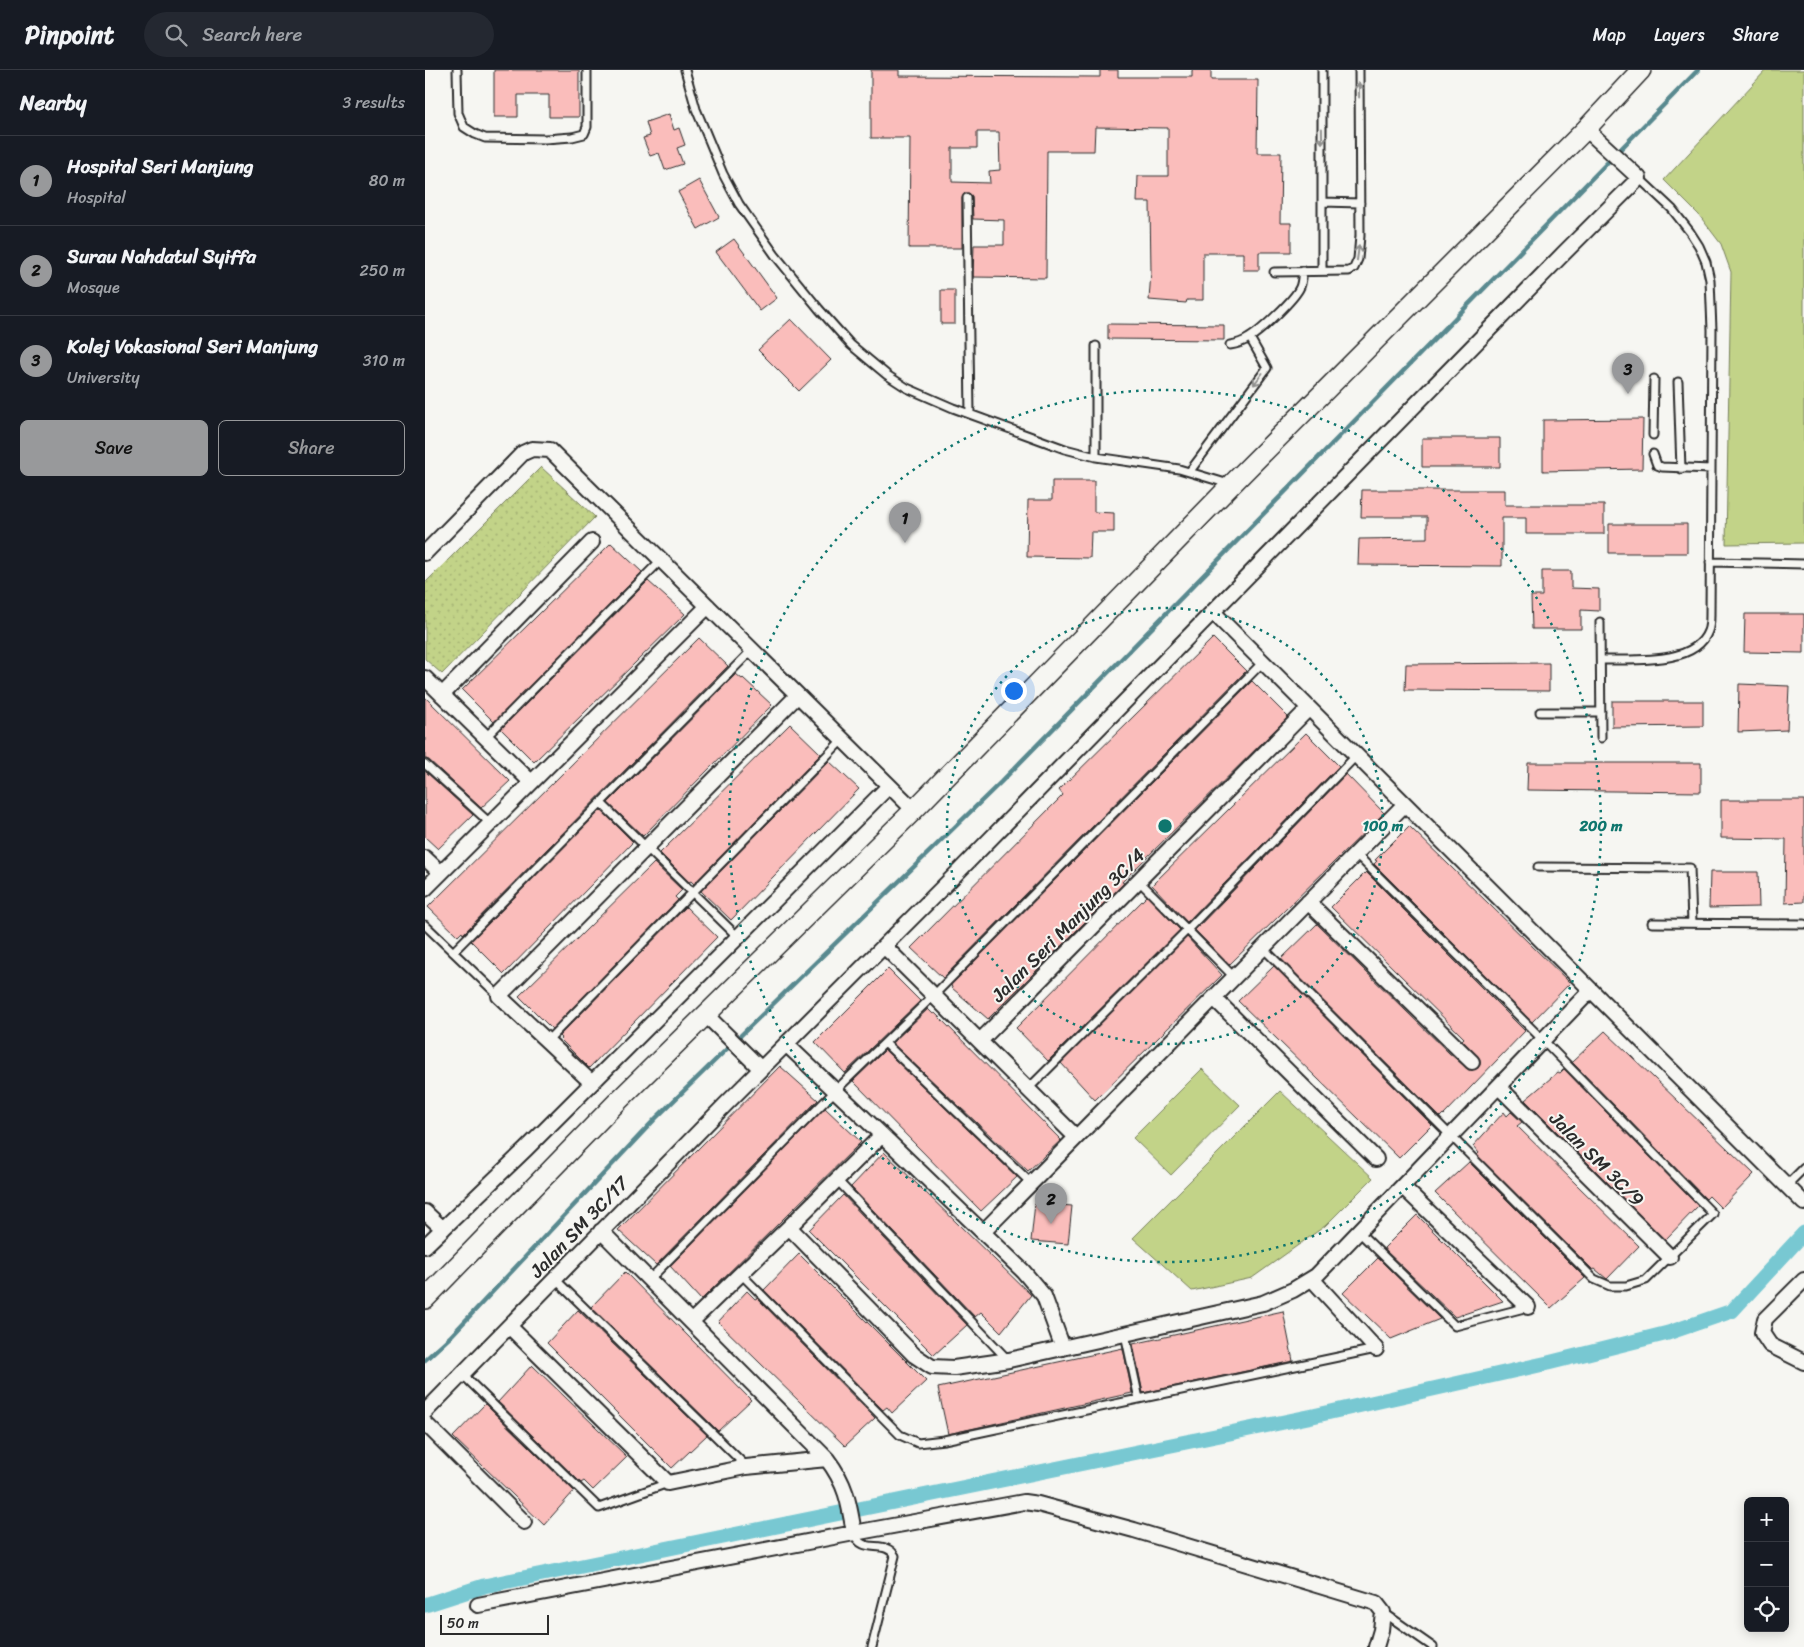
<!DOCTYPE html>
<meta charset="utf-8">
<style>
body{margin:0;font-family:Sriracha,sans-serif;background:#242831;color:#f1f3f6}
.controls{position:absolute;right:15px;bottom:15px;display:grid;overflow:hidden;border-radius:8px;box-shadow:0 2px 12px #0003}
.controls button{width:45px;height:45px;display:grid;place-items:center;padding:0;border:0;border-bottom:1px solid #363941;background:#171b24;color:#f1f3f6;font:25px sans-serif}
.scale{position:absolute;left:15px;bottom:12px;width:109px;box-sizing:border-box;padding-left:5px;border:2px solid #2b2b2b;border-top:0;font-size:14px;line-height:18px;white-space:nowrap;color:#2b2b2b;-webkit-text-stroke:4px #f6f6f2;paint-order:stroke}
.you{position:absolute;left:588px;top:620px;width:18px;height:18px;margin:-12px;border:4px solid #fff;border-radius:50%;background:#1a73e8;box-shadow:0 0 0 8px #1a73e833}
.badge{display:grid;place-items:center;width:32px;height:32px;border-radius:50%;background:#98999b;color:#111;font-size:16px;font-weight:700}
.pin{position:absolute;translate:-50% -41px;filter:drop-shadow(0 1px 2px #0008)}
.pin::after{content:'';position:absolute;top:26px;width:18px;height:15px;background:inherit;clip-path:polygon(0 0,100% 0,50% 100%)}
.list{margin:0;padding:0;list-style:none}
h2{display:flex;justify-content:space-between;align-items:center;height:65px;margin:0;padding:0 20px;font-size:21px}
h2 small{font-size:16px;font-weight:400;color:#9ea1a6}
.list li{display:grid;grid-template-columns:32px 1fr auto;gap:15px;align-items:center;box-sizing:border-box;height:90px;padding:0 20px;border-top:1px solid #363941}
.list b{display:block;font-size:19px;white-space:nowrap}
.list p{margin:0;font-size:16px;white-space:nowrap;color:#9ea1a6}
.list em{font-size:16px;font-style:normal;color:#9ea1a6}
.actions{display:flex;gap:10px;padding:15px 20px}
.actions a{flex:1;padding:11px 0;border:1px solid #98999b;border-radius:8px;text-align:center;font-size:18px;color:#98999b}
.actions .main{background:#98999b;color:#111}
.icon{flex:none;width:28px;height:28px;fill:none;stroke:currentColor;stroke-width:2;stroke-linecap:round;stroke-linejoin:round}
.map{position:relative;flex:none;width:1379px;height:1577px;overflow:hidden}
header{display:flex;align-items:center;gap:30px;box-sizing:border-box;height:70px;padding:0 25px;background:#171b24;border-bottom:1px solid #363941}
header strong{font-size:24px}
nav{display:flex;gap:28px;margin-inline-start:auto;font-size:18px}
.search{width:350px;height:45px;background:#242831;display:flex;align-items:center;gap:12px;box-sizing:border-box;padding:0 18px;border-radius:28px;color:#9ea1a6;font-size:19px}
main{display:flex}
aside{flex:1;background:#171b24}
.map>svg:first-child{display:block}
.grass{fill:#c2d388;stroke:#767f5a}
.park{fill:url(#park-dots);stroke:#767f5a}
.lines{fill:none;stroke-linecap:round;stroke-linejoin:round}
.stream{stroke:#59898f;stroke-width:4.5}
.canal{stroke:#78c8d2;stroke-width:15}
.building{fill:#fabdbb;stroke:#2b2b2b;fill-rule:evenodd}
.lane-casing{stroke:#2b2b2b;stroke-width:11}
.street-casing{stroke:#2b2b2b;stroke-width:18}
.secondary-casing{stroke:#2b2b2b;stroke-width:22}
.lane{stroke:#f6f6f2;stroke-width:7}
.street{stroke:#f6f6f2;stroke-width:14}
.secondary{stroke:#f6f6f2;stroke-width:19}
.oneway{stroke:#90908e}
.ring{fill:none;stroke:#0f766e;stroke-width:2.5;stroke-dasharray:2.5 5}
.labels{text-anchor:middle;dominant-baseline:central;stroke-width:4;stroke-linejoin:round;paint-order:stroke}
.street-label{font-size:19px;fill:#2b2b2b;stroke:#f6f6f2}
.centre{fill:#0f766e;stroke:#f6f6f2;stroke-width:2.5}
.ring-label{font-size:15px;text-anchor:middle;font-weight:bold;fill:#0f766e;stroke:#f6f6f2;stroke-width:4;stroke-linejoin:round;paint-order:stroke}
</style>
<header>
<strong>Pinpoint</strong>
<div class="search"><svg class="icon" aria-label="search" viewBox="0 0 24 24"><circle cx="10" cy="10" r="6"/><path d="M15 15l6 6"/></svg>Search here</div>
<nav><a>Map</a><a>Layers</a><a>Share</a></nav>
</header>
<main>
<aside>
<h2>Nearby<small>3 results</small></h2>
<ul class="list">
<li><span class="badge">1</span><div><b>Hospital Seri Manjung</b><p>Hospital</p></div><em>80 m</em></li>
<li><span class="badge">2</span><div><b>Surau Nahdatul Syiffa</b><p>Mosque</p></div><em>250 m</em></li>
<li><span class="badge">3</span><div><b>Kolej Vokasional Seri Manjung</b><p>University</p></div><em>310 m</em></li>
</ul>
<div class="actions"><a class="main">Save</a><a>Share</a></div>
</aside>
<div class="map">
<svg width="1379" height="1577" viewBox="0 0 1379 1577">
<defs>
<pattern id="park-dots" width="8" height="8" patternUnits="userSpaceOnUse" patternTransform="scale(1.25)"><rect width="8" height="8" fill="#c2d388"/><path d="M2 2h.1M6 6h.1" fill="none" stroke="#a7b576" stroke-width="1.8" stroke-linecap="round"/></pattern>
</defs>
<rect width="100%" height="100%" fill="#f6f6f2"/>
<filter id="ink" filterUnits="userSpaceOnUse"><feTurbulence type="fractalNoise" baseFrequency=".02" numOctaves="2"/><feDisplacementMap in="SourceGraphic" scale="10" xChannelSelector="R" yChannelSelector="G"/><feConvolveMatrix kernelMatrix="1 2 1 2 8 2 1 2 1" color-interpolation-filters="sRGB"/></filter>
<g filter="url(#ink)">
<!-- grass -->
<path class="grass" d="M 1341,0 L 1379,0 L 1379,473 L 1301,474 L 1306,202 L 1296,174 L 1274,145 L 1239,110 Z
M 777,999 L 815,1035 L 746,1105 L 708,1068 Z
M 855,1021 L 948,1108 L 900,1156 L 827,1208 L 767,1221 L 708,1168 Z"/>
<!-- park -->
<path class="park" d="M 116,397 L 170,447 L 17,604 L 0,589 L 0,513 Z"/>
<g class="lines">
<!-- stream -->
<path class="stream" d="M 0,1290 L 25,1267 L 231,1048 L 576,712 L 1273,0"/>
<!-- canal -->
<path class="canal" d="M 0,1535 L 59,1516 L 888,1346 L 1123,1293 L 1243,1263 L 1307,1241 L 1379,1163"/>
</g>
<!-- building -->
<path class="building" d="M 69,0 L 154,0 L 154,47 L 124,47 L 124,25 L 93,25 L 93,47 L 69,47 Z
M 446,0 L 474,0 L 474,6 L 675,7 L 675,0 L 693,0 L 693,7 L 767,7 L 767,0 L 786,0 L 786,10 L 833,10 L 832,83 L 856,83 L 855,153 L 866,153 L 866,182 L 834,182 L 834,200 L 818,200 L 818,183 L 778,183 L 778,230 L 762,230 L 761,233 L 724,230 L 726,202 L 725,132 L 712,132 L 713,106 L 743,106 L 743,58 L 670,57 L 669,81 L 622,81 L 621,208 L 548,207 L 549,175 L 579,175 L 579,150 L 548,149 L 547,126 L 544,123 L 540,123 L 537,128 L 537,178 L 484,178 L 485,68 L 446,68 ZM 552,62 L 574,62 L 575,100 L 564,101 L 565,113 L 527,112 L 527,78 L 552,78 Z
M 244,44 L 249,60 L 254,58 L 260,75 L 252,78 L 258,94 L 240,100 L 234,83 L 225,86 L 218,68 L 225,66 L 221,52 Z
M 274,110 L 294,147 L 273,159 L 253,122 Z
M 309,169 L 352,228 L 335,241 L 291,182 Z
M 516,220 L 530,220 L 530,254 L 516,254 Z
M 366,249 L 406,290 L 374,321 L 333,280 Z
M 683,254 L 799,255 L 799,270 L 683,269 Z
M 1218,349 L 1217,399 L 1118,401 L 1118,350 Z
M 997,368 L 1075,368 L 1075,397 L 997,397 Z
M 627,411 L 669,411 L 669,442 L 689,443 L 689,462 L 666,462 L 665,488 L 602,487 L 603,430 L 627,430 Z
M 937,420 L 1080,420 L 1080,435 L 1179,435 L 1179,464 L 1101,464 L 1101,448 L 1077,448 L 1077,496 L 933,495 L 934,469 L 1002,468 L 1002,447 L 936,447 Z
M 1184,454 L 1262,454 L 1262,483 L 1184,483 Z
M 186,473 L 217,502 L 69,652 L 37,620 Z
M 1117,501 L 1146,501 L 1146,518 L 1174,519 L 1174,541 L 1156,540 L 1156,559 L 1107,559 L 1106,526 L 1117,526 Z
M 223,511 L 260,544 L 109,692 L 76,659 Z
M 1320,544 L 1379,544 L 1379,583 L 1319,582 Z
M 274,568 L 303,596 L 38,864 L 37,862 L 33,866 L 3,837 Z
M 788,568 L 821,601 L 518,908 L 486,878 L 638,725 L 634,720 Z
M 1124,593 L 1124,621 L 980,620 L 981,594 Z
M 311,604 L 317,609 L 318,608 L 347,635 L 218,766 L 183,733 Z
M 827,611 L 863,647 L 697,812 L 699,813 L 563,949 L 527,918 L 526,915 Z
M 1314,614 L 1364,616 L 1362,660 L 1313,662 Z
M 0,627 L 85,711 L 56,738 L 4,690 L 0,689 Z
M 1187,631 L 1278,631 L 1278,656 L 1187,657 Z
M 365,654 L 396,684 L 269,814 L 266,811 L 264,812 L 235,783 Z
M 881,663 L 914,696 L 762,852 L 727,815 Z
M 404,691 L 434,719 L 306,850 L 276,821 Z
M 1103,693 L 1276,693 L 1276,722 L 1102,720 Z
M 0,701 L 48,745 L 13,779 L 0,767 Z
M 921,704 L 959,743 L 804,895 L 770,860 Z
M 1296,730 L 1379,730 L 1379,832 L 1360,833 L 1361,769 L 1296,768 Z
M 176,740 L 208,772 L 79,904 L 46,871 Z
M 984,756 L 1145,913 L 1107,952 L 949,794 L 952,791 L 950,790 Z
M 229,793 L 257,820 L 250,827 L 253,830 L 127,959 L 94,926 Z
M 941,802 L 1100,961 L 1019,1045 L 1018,1044 L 1015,1047 L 856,889 L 892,854 L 1024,983 L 1044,1000 L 1053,998 L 1055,995 L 1055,989 L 1037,970 L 1039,968 L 906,837 Z
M 1285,802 L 1333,802 L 1334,837 L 1284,838 Z
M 722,826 L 755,860 L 623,991 L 591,958 Z
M 261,837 L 292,867 L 164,998 L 135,969 L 136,968 L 134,966 Z
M 762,867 L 797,905 L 670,1030 L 636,993 Z
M 849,896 L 1007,1055 L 974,1088 L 813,931 Z
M 463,899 L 495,931 L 420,1003 L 390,972 Z
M 503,939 L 508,944 L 510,943 L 636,1070 L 603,1101 L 467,973 Z
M 1180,961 L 1329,1104 L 1296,1138 L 1284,1126 L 1281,1129 L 1147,992 Z
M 460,980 L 592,1107 L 556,1141 L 428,1011 Z
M 355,996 L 393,1030 L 231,1195 L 193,1160 Z
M 1139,999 L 1273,1136 L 1240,1170 L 1100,1030 L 1133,1002 L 1135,1003 Z
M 400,1038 L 436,1072 L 276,1230 L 245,1196 Z
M 1079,1042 L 1082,1046 L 1086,1042 L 1097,1052 L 1092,1056 L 1214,1176 L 1182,1209 L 1170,1199 L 1168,1200 L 1052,1085 L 1054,1083 L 1048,1076 Z
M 459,1082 L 606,1225 L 576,1262 L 556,1242 L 550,1247 L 426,1117 Z
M 1044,1092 L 1160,1208 L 1126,1238 L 1010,1123 Z
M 418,1125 L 542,1255 L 509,1285 L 384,1160 Z
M 610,1133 L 647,1136 L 643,1174 L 606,1171 Z
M 992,1145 L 1078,1231 L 1030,1247 L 961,1181 L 959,1178 Z
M 374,1184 L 501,1311 L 467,1343 L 462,1337 L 458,1340 L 339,1220 Z
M 953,1188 L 1015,1249 L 966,1269 L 918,1223 Z
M 200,1202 L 326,1330 L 293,1361 L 166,1237 Z
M 322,1221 L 330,1229 L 332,1228 L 450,1348 L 420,1376 L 293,1252 Z
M 153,1240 L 282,1365 L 247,1398 L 122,1273 Z
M 858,1241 L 868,1291 L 718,1323 L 708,1274 Z
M 698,1278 L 707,1323 L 523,1364 L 513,1318 Z
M 107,1295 L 202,1387 L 168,1420 L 159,1411 L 156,1413 L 73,1332 Z
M 60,1334 L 149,1421 L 119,1455 L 28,1367 Z"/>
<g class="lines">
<!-- lane casing -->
<g class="lane-casing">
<path id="lane" d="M 32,0 L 33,43 L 39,57 L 50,64 L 60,68 L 120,69 L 147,67 L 159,64 L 162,57 L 162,0
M 260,0 L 271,39 L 298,104 L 314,134 L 350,185 L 394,239 L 426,275 L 462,305 L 482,318 L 528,338 L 640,379 L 671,387 L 754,399 L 804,414
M 897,0 L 897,201
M 542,128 L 545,344
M 898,132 L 935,133
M 849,202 L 924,201 L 929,198 L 933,189 L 935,166 L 934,0
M 805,275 C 812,274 818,272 824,268 C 836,261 870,229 875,217 C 877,213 877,206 878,201
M 671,276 L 671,387
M 1253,312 L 1256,399
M 1228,365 L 1229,309
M 1228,384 L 1232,395 L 1237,397 L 1286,399
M 765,401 L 842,298 L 825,268
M 1285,492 L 1379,494
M 1175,552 L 1176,668
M 1176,590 C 1207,589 1270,596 1283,561 C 1285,556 1285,550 1285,545 L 1287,260 L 1285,210 L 1281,192 L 1274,176 L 1265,162 L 1247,139 L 1214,108
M 1115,642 L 1176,642
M 60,668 L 237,489
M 0,694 L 65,753
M 176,733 L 313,867
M 1113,797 L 1265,798 L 1267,853
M 713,810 L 809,907
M 1227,853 L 1379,854
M 0,855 L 74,926
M 838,878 L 1169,1209 L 1185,1216 L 1201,1216 L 1221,1210 L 1288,1144 L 1118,970 L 931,784
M 28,882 L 327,580
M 122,971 L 417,670
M 460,973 L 606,1113
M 603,1019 L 762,860 L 932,685
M 412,1110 L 583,1290
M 1361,1116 L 1379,1098
M 934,1162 L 1030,1256 L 1103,1237
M 316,1204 L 475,1365 L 493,1373 L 519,1370 L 951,1279
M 130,1209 L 321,1396
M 224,1210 L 410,1021 L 509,925 L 838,592
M 700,1264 L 714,1329
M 37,1304 L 174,1438 L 243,1413
M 429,1463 C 437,1486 460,1468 470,1486 L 447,1577
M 958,1542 L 1008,1577"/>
</g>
<!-- street casing -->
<g class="street-casing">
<path id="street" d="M 0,483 L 98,383 L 107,379 L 125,380 L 489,740
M 788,542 L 1379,1133
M 0,608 L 106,712
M 17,625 L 167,472
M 0,788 L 16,803
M 0,819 L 283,536
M 883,832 L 1047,992
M 459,876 L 651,1067
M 789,928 L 951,1089
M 281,945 L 336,999
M 555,971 L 884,638
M 361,974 L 457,1065 L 598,1201 L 619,1226 L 638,1278
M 167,1013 L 74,926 L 372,626
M 1074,1017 L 1245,1187
M 978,1117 L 1103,1237
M 0,1142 L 18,1159
M 364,1157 L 489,1285 L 507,1297 L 529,1298 L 584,1290 L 838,1233 L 868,1220 L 891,1206 L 1166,920
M 558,1162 L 980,734
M 0,1176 L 101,1079 L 464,716
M 887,1209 L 951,1279
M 1379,1210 L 1340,1249 L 1337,1263 L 1345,1275 L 1379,1292
M 266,1252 L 364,1157 L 457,1065
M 84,1256 L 243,1413 L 321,1397 L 402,1389 L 176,1161
M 0,1342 L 299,1036 L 534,801 L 1138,184 L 1214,108 L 1161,59
M 0,1353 L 99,1452
M 402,1389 C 421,1414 424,1432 429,1463
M 53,1535 L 429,1463 L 599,1432 L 613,1434 L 709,1460 L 951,1533 L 958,1542 L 956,1560 L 951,1577"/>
</g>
<!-- secondary casing -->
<g class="secondary-casing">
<path id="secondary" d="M 0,1229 L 192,1032 L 489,740 L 813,408 L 1161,59 L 1216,0"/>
</g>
<!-- lane -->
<use href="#lane" class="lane"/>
<!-- street -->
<use href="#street" class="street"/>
<!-- secondary -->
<use href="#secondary" class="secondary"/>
</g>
<!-- one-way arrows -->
<defs><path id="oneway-shaft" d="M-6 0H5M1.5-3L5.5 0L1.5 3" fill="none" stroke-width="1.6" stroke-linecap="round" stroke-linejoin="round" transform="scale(1.25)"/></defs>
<g class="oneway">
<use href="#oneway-shaft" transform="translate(934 20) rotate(-91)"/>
<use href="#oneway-shaft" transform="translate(897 66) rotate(89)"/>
<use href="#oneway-shaft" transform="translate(933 183) rotate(-82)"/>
<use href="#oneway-shaft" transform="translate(833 309) rotate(127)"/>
</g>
</g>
<!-- distance rings -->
<g class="ring">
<circle cx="740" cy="756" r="218"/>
<circle cx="740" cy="756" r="436"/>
</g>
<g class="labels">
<!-- street labels -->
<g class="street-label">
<text transform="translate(643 855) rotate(-45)">Jalan Seri Manjung 3C/4</text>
<text transform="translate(1172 1089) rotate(45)">Jalan SM 3C/9</text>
<text transform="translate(154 1157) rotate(-46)">Jalan SM 3C/17</text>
</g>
</g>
<circle cx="740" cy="756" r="8" class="centre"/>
<g class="ring-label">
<text x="958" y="761">100 m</text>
<text x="1176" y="761">200 m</text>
</g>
</svg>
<div class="controls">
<button>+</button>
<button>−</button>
<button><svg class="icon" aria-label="locate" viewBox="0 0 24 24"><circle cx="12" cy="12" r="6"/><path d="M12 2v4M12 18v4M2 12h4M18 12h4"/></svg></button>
</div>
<div class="scale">50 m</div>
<div class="you"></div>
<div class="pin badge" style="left:480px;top:473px">1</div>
<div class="pin badge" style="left:626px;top:1154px">2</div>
<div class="pin badge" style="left:1203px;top:324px">3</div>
</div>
</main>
